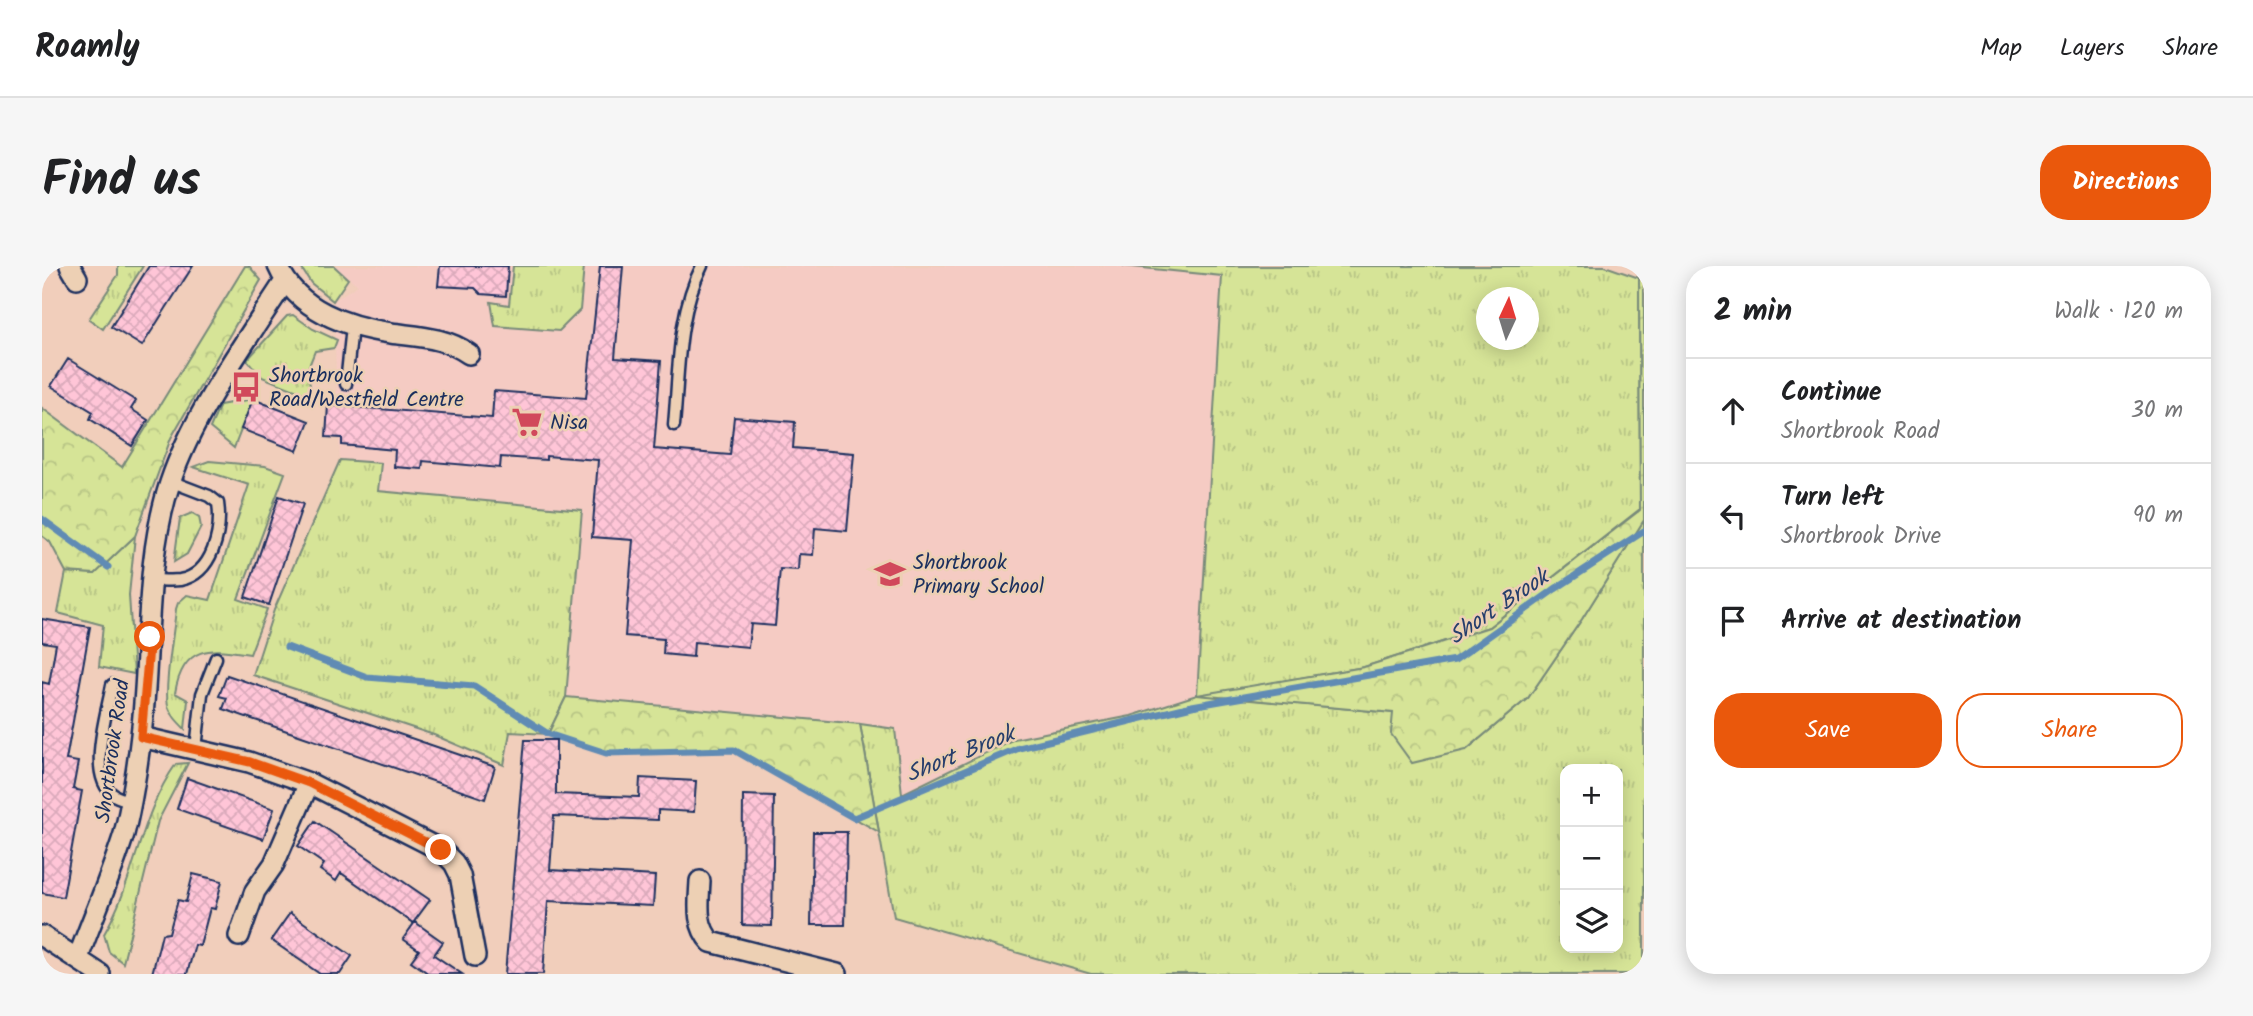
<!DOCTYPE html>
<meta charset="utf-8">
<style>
:root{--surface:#fff;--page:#f6f6f6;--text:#202124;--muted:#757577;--line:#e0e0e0;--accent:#ea580c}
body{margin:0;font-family:Kalam,sans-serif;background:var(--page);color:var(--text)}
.controls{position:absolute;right:21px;bottom:21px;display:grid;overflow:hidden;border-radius:14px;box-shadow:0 4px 18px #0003}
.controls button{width:63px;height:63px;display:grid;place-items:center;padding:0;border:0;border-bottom:2px solid var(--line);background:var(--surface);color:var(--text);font:35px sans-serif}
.compass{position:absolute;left:1434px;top:21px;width:63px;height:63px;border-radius:50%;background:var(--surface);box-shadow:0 4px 18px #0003;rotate:4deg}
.stop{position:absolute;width:21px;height:21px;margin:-16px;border:5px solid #ea580c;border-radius:50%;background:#fff}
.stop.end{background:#ea580c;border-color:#fff;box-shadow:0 2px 7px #0008}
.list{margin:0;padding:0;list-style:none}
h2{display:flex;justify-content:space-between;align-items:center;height:91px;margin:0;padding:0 28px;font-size:30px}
h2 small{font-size:23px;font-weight:400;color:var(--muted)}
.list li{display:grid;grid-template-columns:46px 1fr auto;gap:21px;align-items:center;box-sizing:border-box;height:105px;padding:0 28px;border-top:2px solid var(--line)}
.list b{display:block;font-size:26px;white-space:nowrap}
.list p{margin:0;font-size:23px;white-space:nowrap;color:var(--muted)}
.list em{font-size:23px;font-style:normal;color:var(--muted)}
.actions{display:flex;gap:14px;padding:21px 28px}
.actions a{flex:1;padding:16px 0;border:2px solid var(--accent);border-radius:28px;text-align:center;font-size:24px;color:var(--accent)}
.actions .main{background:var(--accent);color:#fff}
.icon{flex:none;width:38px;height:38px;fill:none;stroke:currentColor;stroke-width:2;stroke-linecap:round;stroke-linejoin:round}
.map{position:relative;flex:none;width:1602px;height:708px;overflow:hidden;border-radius:28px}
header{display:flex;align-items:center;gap:42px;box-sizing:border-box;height:98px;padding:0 35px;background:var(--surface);border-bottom:2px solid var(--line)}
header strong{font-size:33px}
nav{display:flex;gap:38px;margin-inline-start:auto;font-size:24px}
.intro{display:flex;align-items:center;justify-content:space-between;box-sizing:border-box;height:168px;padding:0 42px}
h1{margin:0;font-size:49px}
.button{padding:18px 32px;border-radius:28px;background:var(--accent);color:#fff;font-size:24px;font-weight:700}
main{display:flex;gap:42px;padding:0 42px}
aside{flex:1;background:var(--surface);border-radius:28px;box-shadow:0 4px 18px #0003}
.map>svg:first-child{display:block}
</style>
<header>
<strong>Roamly</strong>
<nav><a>Map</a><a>Layers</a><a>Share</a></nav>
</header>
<div class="intro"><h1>Find us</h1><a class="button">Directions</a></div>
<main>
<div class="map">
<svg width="1602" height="708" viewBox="0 0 1602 708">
<defs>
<pattern id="grass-tufts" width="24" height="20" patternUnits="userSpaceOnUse" patternTransform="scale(1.75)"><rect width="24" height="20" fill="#d6e497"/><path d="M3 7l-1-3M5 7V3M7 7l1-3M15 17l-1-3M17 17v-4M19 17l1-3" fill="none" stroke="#b7c485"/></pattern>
<pattern id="forest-crowns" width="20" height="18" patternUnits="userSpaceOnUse" patternTransform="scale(1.75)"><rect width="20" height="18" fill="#d6e497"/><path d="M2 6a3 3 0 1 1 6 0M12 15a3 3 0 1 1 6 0" fill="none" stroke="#b7c485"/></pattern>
<pattern id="building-cross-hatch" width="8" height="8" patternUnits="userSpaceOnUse" patternTransform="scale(1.75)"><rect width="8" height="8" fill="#ffc5d7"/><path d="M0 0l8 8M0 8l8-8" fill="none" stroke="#daaabb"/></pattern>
</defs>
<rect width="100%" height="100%" fill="#f1cebb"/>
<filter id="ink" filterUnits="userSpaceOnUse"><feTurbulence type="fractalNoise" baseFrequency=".0143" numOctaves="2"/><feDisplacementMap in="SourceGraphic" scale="14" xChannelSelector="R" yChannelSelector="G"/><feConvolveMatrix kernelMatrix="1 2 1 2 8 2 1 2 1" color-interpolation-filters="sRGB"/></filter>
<g filter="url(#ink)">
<path fill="#f5cbc3" d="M292,0H471L467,39L449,37L453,59L538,44L542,0H1081L1180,9L1155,429L1089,450L972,473L860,528L852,463L524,431L540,244L336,225L339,197L298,194L291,35L316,19Z"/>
<path fill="url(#grass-tufts)" stroke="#788a7a" stroke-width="2" fill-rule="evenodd" d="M76,0H101L61,63L47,53L76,9Z
M258,0H292L306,13L291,35L269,17Z
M471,0H542L538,44L517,65L453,60L449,36L467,39Z
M1081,0H1563L1597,12L1598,243L1447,361L1322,401L1159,429L1352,447L1424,484L1486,432L1540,353L1602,254V708H1049L852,651L818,458L853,463L860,528L972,473L1089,450L1155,429L1180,10ZM1444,32H1486V74H1444ZM1523,503H1576V682H1523Z
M251,49L271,63L295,74L292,82L273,85L267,100L268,130L220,111L205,94L245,50Z
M211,133L192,182L168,162L178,139Z
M298,194L339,197L336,225L540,244L524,431L506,468L468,466L462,499L392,469L211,409L232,344Z
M167,195L223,200L243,207L196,333L225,343L208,388C168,381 141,379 133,427L146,434L143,463C136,456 129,449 126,440C122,419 132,366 134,343L136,337L145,329L168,334L207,219L151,201Z
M150,247L157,251L159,261L145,288L132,296L138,252Z
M93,270L87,329L92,408L57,401L61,359L16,347L24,306L53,308Z
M146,497L116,555L81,697L67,686L62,668C94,614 97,550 134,498Z"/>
<path fill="url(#forest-crowns)" stroke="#788a7a" stroke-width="2" d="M203,0H207L219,14L129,172L93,270L53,308L24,306L8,276L0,270V142L80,201Z
M1597,12L1602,14V254L1540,353L1486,432L1424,484L1370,497L1349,468L1351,447L1155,429L1322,401L1447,361L1598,244Z
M524,431L818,458L837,566L692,484L564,487L506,468Z"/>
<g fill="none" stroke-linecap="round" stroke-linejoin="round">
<path stroke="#608bb4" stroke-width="7" d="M0,253L66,301
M245,381L325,411L432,420L506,468L564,487L692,484L812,552L977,482L1150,440L1413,394L1513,323L1602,265"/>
</g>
<path fill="url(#building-cross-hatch)" stroke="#1b2f5e" stroke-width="2" d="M107,0H151L100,80L69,61Z
M398,0H466L464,30L439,28L433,22L396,20Z
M558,0H581L573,92L619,95L612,183L688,189L692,151L753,156L751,182L812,187L805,265L773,262L771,289L757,288L756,304L738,303L733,360L709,358L706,381L652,376L651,391L621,388L622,373L583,370L591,274L550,271L556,194L504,190V194L459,191L458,202L381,195L380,203L352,201L353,184L300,179V172L284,171L286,139L450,152L452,125L544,132Z
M26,93L94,135L89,143L106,154L90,180L48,153L51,146L9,120Z
M211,133L267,155L255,185L199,163Z
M237,230L261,238L227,339L203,331Z
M0,353L48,361L24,494L36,496L31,523L40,525L21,631L0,627V416L7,418L14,378L0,376Z
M185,409L453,501L443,533L181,443L185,432L177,430Z
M483,474H514V528L597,531L598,512L654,515L652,546L616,544V554L512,550L508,604L613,610L611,640L506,635L501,708H463Z
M145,512L232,543L221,573L135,543Z
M701,529L732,530L730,660L700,659Z
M273,555L388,634L371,657L299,607L294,615L278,604L282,598L256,580Z
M771,566H805L803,659H769Z
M151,608L180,615L173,643L168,642L158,680L153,679L145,708H110L120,668L127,667L136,634L144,636Z
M248,647L310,690L298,708H278L229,674Z
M373,656L401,676L392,689L420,708H387L369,695L377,684L361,673Z"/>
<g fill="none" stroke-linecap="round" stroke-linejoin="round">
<g stroke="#1b2f5e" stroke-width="15">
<path id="lane" d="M304,118L310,60
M632,159C637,106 635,48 660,0
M110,314C118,314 129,315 138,314C171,308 180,265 176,237L167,230L128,215
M70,419C65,447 44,511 72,529C76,532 83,533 88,535
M154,483L160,428L174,392"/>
</g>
<g stroke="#1b2f5e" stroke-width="24">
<path id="street" d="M28,0L35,12
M236,0C255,44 305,61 349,67C377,71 403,71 427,88
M99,471L207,496L267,517L399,584L412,597L418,609L433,690
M658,615C657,637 653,659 669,676L795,708
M0,670L58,708
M197,670L213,625L232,598L267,517
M36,692C51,651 69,610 82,568C89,541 96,497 99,469C109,388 102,295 128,217C150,150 204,75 243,15"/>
</g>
<use href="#lane" stroke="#edd0b4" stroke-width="10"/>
<use href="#street" stroke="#edd0b4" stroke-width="19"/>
</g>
</g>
<g fill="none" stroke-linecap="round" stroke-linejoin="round" filter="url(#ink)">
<path stroke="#ea580c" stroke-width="9" d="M108,371L99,471L208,496L267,517L399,584"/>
</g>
<defs>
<g id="bus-bare" transform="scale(2.415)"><path d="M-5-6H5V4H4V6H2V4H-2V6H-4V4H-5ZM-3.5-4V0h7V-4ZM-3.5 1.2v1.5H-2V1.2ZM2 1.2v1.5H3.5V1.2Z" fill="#d1495b" stroke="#edd0b4" stroke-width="2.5" paint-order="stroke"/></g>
<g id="supermarket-bare" transform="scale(2.415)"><path d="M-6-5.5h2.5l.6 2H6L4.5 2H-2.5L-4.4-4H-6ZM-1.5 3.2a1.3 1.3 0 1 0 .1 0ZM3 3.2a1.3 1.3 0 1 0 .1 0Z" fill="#d1495b" stroke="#edd0b4" stroke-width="2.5" paint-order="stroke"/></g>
<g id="school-bare" transform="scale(2.415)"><path d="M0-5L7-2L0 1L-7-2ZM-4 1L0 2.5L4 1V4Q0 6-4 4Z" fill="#d1495b" stroke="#edd0b4" stroke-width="2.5" paint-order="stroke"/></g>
</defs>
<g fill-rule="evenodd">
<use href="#bus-bare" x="204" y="121"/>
<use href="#supermarket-bare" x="485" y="156"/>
<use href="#school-bare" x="848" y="308"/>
</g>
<g text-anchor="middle" stroke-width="5" stroke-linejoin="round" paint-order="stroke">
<g font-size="21" fill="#1b2f5e" stroke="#edd0b4" text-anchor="start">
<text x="227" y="116">Shortbrook<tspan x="227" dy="24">Road/Westfield Centre</tspan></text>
<text x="508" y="163">Nisa</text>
<text x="871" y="303">Shortbrook<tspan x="871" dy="24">Primary School</tspan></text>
</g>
<g font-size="21" fill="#1b2f5e" stroke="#edd0b4">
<text transform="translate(70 485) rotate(-82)" y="7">Shortbrook Road</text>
</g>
<g font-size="23" font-style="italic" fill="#263e6c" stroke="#edd0b4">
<text transform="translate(1456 340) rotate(-34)" y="8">Short Brook</text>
<text transform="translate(918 487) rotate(-22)" y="8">Short Brook</text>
</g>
</g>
</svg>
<div class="controls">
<button>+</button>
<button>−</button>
<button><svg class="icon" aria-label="layers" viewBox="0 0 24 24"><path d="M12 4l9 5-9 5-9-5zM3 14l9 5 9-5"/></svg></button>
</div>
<svg class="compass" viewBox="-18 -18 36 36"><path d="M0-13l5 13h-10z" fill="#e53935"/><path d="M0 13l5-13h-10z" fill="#757577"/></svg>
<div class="stop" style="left:108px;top:371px"></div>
<div class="stop end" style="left:399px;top:584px"></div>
</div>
<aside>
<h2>2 min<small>Walk · 120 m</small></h2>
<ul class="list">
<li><svg class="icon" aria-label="ahead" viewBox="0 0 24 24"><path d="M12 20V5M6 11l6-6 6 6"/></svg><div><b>Continue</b><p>Shortbrook Road</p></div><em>30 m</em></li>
<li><svg class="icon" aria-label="left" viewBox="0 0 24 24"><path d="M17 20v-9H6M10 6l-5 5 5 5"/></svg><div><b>Turn left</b><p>Shortbrook Drive</p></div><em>90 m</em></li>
<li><svg class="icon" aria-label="arrive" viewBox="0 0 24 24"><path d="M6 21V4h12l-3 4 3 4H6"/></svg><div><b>Arrive at destination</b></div></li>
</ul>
<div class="actions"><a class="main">Save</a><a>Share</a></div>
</aside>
</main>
